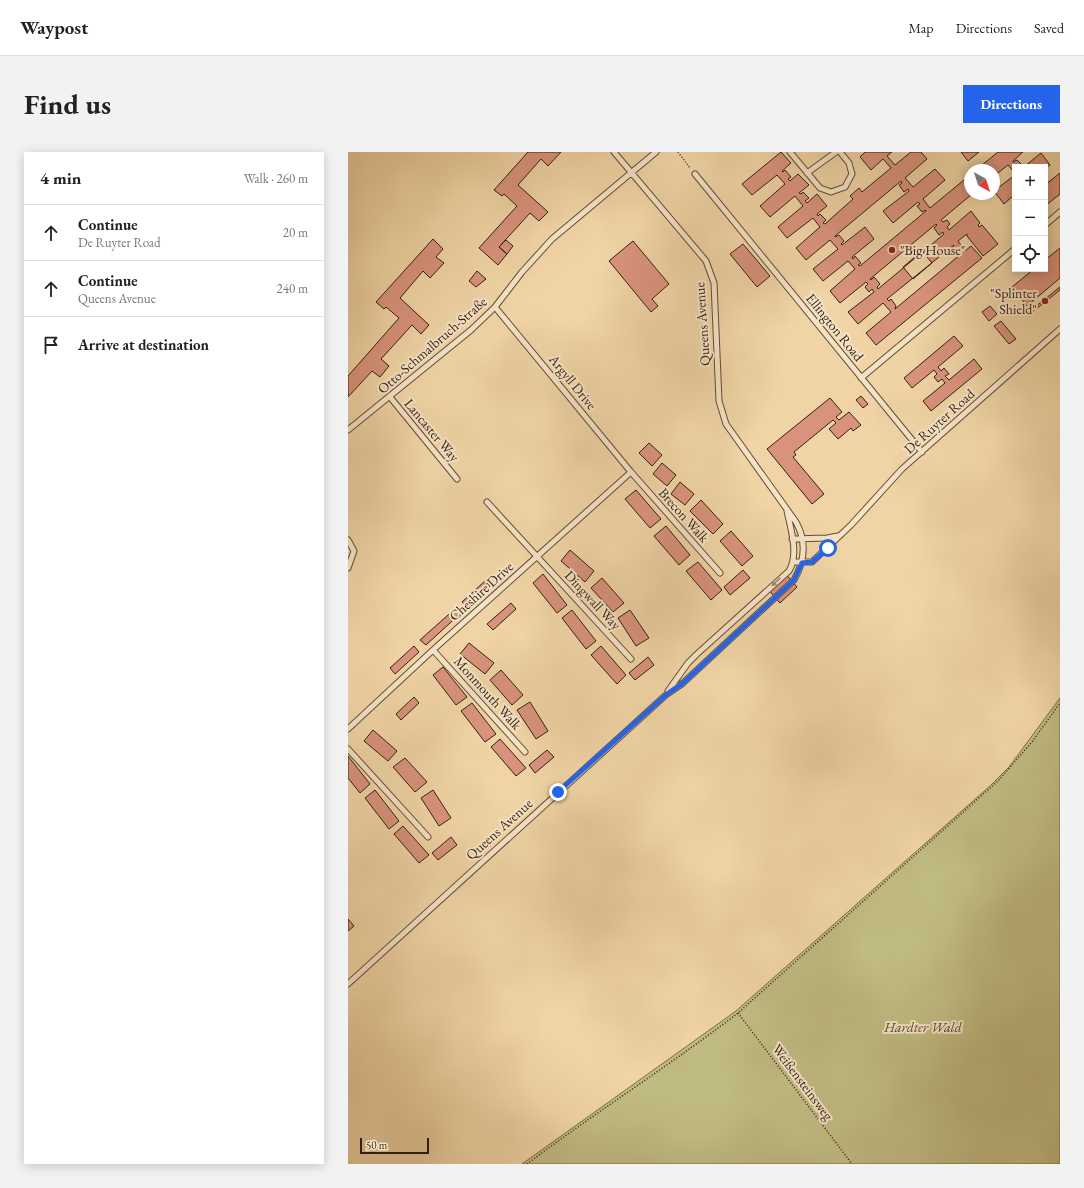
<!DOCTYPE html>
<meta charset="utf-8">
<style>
:root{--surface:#fff;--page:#f2f2f2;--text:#222;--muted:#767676;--line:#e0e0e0;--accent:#2563eb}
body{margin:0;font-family:"EB Garamond",serif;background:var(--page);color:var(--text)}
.controls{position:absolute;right:12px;top:12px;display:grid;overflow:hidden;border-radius:0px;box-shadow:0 2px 10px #0003}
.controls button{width:36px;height:36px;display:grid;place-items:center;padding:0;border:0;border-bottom:1px solid var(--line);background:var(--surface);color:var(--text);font:20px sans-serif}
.compass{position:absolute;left:616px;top:12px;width:36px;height:36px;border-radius:50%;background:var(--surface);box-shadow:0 2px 10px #0003;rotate:141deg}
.scale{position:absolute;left:12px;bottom:10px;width:69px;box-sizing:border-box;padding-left:4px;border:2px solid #331f14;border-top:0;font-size:11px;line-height:14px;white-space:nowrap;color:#331f14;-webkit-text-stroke:3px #f5e3c5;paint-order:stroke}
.stop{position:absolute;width:12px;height:12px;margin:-9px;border:3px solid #2563eb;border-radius:50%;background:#fff}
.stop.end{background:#2563eb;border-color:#fff;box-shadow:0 1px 4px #0008}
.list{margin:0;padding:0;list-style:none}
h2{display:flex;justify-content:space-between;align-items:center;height:52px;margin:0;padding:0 16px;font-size:17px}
h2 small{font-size:13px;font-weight:400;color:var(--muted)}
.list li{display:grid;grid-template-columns:26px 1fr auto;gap:12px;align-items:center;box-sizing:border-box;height:56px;padding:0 16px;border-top:1px solid var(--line)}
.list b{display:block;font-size:15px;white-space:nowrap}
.list p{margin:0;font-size:13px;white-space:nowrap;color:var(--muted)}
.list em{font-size:13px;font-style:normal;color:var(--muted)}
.icon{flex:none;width:22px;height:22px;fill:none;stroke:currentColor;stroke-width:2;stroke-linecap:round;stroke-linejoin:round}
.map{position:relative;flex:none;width:712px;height:1012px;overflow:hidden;border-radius:0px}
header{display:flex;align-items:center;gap:24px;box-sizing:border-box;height:56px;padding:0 20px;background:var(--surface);border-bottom:1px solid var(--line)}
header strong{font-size:19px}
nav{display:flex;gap:22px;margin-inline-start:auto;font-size:14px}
.intro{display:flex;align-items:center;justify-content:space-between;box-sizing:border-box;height:96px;padding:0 24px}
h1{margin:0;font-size:28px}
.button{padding:10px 18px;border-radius:0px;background:var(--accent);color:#fff;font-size:14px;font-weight:700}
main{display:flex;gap:24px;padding:0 24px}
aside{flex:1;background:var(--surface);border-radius:0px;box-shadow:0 2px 10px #0003}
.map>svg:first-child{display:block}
</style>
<header>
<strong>Waypost</strong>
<nav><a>Map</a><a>Directions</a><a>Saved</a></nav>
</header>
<div class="intro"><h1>Find us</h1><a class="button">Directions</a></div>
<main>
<aside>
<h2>4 min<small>Walk · 260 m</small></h2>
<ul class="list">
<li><svg class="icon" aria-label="ahead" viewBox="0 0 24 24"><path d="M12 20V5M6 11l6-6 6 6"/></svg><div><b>Continue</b><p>De Ruyter Road</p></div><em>20 m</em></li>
<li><svg class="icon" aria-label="ahead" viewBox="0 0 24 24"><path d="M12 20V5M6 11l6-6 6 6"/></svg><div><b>Continue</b><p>Queens Avenue</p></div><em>240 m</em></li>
<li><svg class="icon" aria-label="arrive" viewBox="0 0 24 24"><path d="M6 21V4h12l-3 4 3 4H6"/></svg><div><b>Arrive at destination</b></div></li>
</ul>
</aside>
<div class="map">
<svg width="712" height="1012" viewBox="0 0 712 1012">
<rect width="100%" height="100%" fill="#f0d4a6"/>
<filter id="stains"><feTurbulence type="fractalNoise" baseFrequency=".005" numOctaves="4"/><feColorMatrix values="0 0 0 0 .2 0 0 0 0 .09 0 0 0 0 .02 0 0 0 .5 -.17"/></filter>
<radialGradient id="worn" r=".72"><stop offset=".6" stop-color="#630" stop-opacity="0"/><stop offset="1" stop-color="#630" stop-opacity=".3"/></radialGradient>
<path fill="#c0bb82" stroke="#7a6d4b" d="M712,546V1012H174L388,859L642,634L661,615Z"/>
<path fill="#d9937c" stroke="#331f14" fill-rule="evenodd" d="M180,0H213L200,14L193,7L170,33L200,60L191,69L182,61L151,95L159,102L150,113L131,96L169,54L156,42L154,44L146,38Z
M433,0L443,11L434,19L435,20L437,18L443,25L440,27L442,29L450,22L461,33L451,41L453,42L455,40L461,46L457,49L459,51L469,42L479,54L469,62L470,64L472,62L478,68L475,71L477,72L505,47L502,44L511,36L514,40L543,16L535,7L523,18L512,5L517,0H544L539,4L547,13L563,0H573L579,7L557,26L565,35L587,17L597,28L575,47L582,56L622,23V42H624L593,68L595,70L599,68L602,72L599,75L601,78L623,59L632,71L630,73L631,75L634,73L650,92L635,104L619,84V82L610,89L617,99L623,94L634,106L528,193L518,181L543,160L535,151L510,172L500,160L526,140L524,137L521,140L517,135L520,132L518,130L492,151L482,139L507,117L500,109L475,129L465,117L490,97L482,88L458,108L448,96L472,75L465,66L439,86L430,75L455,54L447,44L422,65L412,54L437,32L429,23L404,43L394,32ZM553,29L554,31L551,33L556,40L560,37L561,39L535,59L545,71L570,50L572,52L569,54L574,60L577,58L578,59L512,114L510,113L513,111L507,104L505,107L504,105L526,87L517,75L494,93L493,92L496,89L491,83L487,85V84ZM588,72L589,73L586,76L591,83L595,80L596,82L530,137L529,135L532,132L526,125L523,128L522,127ZM606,93L604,96L610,103L612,101L613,102L547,157L548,154L543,147L541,149L539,147Z
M613,0H631L620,9Z
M650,0H675L665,9V10L669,8L675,14L667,15V21L660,13L646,24V18H628Z
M693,1L702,13L697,17V15H676Z
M712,21V42L697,54V33Z
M667,23V42L656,52L646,39Z
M85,87L95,97L88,105L96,111L82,126L75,119L52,146L81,173L73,182L64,173L33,207L41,214L32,225L24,219L0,245V224L51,166L38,155L36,157L28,150Z
M158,88L165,94L159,102L151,95Z
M285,89L321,132L304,147L310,154L303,160L261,109Z
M395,92L422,124L409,135L382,102Z
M712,96V126L679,154L664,135L686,117H697V108Z
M574,99L584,111L565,127L555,115Z
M129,119L138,127L128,135L121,129Z
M712,135V138L683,161L682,159Z
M642,154L649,162L641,169L634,160Z
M653,169L668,187L661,192L646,174Z
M606,184L615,194L590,215L593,219L596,216L601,222L597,224L601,228L626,207L634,217L583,259L575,249L597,231L594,227L590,230L586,225L589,222L586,218L564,236L556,226Z
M513,244L520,252L515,256L508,248Z
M482,246L494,260L488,265L491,268L501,260L513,273L505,279L503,276L490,287L481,277L488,271L485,268L446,300L448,303L445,305L476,342L464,352L419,297Z
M301,291L314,303L304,314L291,301Z
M314,311L328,323L319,334L305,322Z
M332,330L346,342L337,353L323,342Z
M288,338L313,367L302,376L277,347Z
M353,348L375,372L365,382L342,359Z
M318,374L342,403L331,413L306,384Z
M383,379L405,404L394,414L372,389Z
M222,398L246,419L237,430L213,409Z
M350,410L374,438L363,448L338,419Z
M395,418L402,426L382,443L376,435Z
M437,421L449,435L432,451L420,437Z
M195,422L219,453L209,461L185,431Z
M254,426L276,451L265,460L243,436Z
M137,429L142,434L119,455L114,450Z
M163,451L168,457L145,478L139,472Z
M109,455L114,460L78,493L72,488Z
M224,458L248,489L238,497L214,466Z
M282,458L301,486L288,494L270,466Z
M121,491L146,511L137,522L112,502Z
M66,494L71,500L47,522L42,516Z
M253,494L278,523L269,532L243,503Z
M300,505L306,513L287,528L281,521Z
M95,515L119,545L108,553L85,523Z
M153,518L175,543L164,553L142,528Z
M66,545L71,551L53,568L48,562Z
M182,550L200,579L188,587L169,558Z
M124,551L148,582L137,590L113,559Z
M25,578L49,599L40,609L16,589Z
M152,587L178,616L168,624L143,595Z
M199,598L206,605L187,621L181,613Z
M0,604L22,632L12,641L0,626Z
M57,606L79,630L67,640L45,615Z
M27,638L51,669L41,677L17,646Z
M85,638L103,666L91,674L73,646Z
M55,674L81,703L71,711L46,682Z
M103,685L109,693L90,708L84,701Z
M0,767L6,774L0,779Z"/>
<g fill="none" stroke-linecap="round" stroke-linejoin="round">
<g stroke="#624c38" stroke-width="7">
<path id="service" d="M442,0L472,36L483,40L497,35L504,22L501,11L492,0
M459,21L488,0
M347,22L574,300
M697,73L712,60
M147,155L283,320L372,421
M513,226L667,97
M42,245L109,327
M0,278L123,178L147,155L174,120L204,87L308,0
M139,350L283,507
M444,387L479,386L490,384
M0,388L6,399L0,416
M445,410H464L503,373L554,317L712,177
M85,498L177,600
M320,539L340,511L349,502L441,419C451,402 443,378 439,359
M0,577L85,498L283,320
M0,597L80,685
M0,832L319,542L335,531L446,428C457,409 459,390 448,370L378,272L371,249L366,131L358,109L266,0"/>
</g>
<path stroke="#331f14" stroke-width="1.5" stroke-dasharray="1 2" stroke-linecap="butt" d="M330,0L342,16
M390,861L504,1012
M179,1012C248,960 321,914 390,861L650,629L684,590L712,551"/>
<use href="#service" stroke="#f5e3c5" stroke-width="5"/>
</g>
<defs><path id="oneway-solid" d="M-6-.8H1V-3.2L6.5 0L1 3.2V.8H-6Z"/></defs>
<use fill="#9e8b75" href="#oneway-solid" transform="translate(428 430) rotate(137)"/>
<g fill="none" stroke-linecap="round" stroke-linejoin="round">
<path stroke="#2563eb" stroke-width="5" d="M210,640L319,542L335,531L446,428L454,411L464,410L480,396"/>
</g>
<g fill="#8f2418" stroke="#f5e3c5" stroke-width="1.5">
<circle cx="544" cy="98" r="4"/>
<circle cx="697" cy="149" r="4"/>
</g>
<g text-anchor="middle" stroke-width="4" stroke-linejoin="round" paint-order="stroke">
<g font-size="14" fill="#331f14" stroke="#f5e3c5" text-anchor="start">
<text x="552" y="103">"Big House"</text>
<text x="689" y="146" text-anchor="end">"Splinter<tspan x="689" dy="16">Shield"</tspan></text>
</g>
<g font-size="14" fill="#331f14" stroke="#f5e3c5">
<text transform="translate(354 172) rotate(-94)" y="5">Queens Avenue</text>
<text transform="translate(487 175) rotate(51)" y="5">Ellington Road</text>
<text transform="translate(84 193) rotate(-41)" y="5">Otto-Schmalbruch-Straße</text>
<text transform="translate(225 230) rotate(51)" y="5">Argyll Drive</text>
<text transform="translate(591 269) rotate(-42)" y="5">De Ruyter Road</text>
<text transform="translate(84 278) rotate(50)" y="5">Lancaster Way</text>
<text transform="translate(336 363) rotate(48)" y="5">Brecon Walk</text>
<text transform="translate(133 439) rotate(-42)" y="5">Cheshire Drive</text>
<text transform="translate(245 448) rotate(47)" y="5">Dingwall Way</text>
<text transform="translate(140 541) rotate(48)" y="5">Monmouth Walk</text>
<text transform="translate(151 677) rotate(-42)" y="5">Queens Avenue</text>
<text transform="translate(455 930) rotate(53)" y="5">Weißensteinsweg</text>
</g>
<g font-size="14" font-style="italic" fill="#564630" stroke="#f5e3c5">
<text x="575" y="880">Hardter Wald</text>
</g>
</g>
<rect width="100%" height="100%" filter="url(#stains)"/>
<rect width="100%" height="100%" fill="url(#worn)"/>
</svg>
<div class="controls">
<button>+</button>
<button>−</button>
<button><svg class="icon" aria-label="locate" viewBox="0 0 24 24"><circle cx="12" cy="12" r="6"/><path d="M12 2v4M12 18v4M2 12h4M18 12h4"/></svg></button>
</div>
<svg class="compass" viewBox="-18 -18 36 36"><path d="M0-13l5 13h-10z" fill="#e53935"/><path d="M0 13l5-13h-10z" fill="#767676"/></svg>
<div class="scale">50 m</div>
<div class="stop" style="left:480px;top:396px"></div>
<div class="stop end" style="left:210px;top:640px"></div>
</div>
</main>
